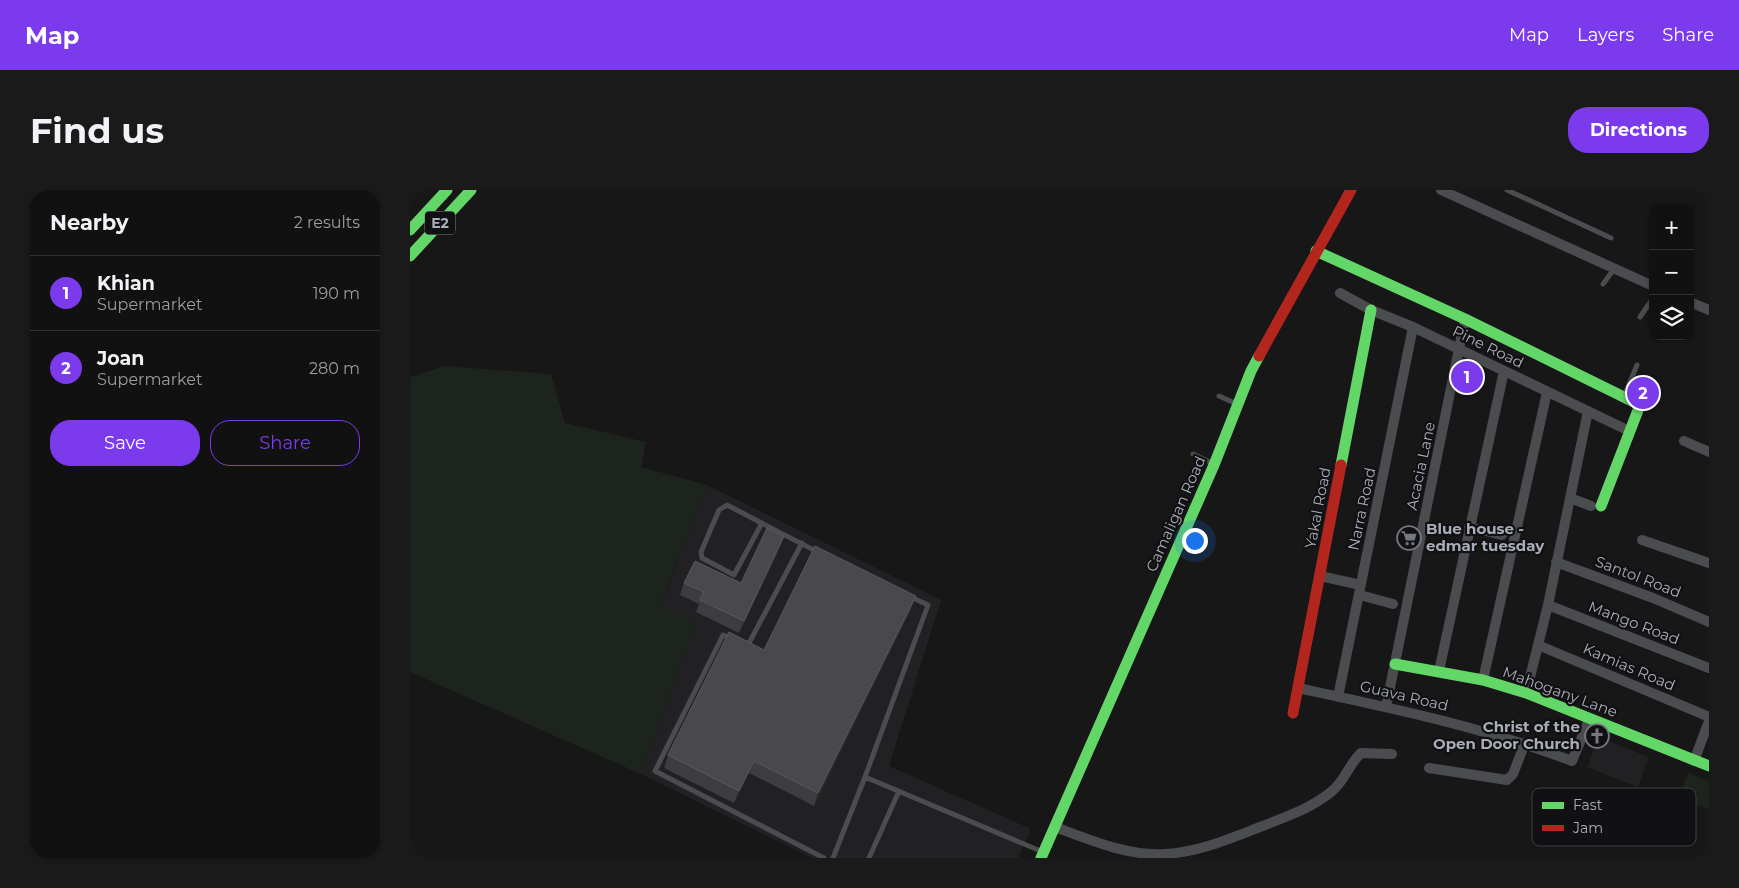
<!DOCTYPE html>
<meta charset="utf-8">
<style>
:root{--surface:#111;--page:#1a1a1a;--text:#f1f3f6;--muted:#9c9d9f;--line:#303131;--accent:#7c3aed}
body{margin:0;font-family:Montserrat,sans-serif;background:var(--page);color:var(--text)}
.controls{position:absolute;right:15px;top:15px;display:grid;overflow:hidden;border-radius:10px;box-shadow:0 1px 4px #0004}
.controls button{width:45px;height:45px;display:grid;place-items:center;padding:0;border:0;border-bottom:1px solid var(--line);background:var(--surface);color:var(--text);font:25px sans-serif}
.you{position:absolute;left:784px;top:350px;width:18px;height:18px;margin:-12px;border:4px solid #fff;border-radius:50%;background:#1a73e8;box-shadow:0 0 0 8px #1a73e833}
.badge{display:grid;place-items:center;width:32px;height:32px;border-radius:50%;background:var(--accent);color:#fff;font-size:16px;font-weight:700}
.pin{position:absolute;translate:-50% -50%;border:2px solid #fff;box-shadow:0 1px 5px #0006}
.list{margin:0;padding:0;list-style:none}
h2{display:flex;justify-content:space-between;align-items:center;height:65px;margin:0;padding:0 20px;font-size:21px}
h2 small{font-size:16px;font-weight:400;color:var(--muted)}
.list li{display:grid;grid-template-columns:32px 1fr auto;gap:15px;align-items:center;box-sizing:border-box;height:75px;padding:0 20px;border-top:1px solid var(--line)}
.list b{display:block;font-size:19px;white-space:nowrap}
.list p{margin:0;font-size:16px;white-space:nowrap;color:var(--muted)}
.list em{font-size:16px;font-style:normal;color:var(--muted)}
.actions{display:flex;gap:10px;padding:15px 20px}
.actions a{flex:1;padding:11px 0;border:1px solid var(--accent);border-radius:20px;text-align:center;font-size:18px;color:var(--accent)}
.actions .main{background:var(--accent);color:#fff}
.icon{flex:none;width:28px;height:28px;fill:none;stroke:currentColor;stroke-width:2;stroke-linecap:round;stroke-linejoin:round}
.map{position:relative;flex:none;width:1299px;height:668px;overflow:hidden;border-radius:20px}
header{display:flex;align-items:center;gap:30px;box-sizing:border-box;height:70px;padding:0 25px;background:var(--accent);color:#fff}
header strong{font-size:24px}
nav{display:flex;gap:28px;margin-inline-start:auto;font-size:18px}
.intro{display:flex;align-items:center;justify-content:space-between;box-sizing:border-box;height:120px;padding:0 30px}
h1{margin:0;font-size:35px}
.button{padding:12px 22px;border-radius:20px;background:var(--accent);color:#fff;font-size:18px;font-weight:700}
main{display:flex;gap:30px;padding:0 30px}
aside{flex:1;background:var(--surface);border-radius:20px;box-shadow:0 1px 4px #0004}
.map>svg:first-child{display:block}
</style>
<header>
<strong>Map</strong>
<nav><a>Map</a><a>Layers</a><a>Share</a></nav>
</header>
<div class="intro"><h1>Find us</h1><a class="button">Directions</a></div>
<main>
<aside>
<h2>Nearby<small>2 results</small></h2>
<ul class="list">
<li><span class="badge">1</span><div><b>Khian</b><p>Supermarket</p></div><em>190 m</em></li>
<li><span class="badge">2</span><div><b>Joan</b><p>Supermarket</p></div><em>280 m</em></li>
</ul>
<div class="actions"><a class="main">Save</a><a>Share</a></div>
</aside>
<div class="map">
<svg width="1299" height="668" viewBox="0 0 1299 668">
<rect width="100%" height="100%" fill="#171717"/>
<path fill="#212123" d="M297,295L531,410L479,576L621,639L608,668H402L231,584L286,432L250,417Z
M1188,547L1239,567L1228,597L1177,577Z"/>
<path fill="#1d241e" d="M35,176L141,184L155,233L236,252L231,277L297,295L250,416L286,432L231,584L0,482V187Z
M1278,583L1299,591V619L1269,608Z"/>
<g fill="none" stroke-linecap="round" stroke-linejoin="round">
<path stroke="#4b4c50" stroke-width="5" d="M1097,0L1201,48
M1193,94L1204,79
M1230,127L1243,108
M809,206L827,214
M1214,206L1227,175
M783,264L804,274
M352,333L324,385L292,368L291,362L309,320L317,315C348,331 378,347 408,362
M321,448L313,445L245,581L414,668
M336,454L338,455L392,353
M455,587L633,662
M423,668L455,587L518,415L499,406
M459,668L489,601"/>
<path stroke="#4b4c50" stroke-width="10" d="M1031,0L1243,96
M930,103L961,120L1003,137L1213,238
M1280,112L1299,120
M1274,251L1299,262
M1160,308L1181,316
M1059,337L1092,345
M1232,350L1299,373
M1146,372L1243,408L1299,432
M910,386L951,395
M950,405L983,414
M1138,415L1299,478
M1128,455L1299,527
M1029,481L1094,181
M1073,490L1137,202
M888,498C981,518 1073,537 1162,571L1180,528
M1116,503L1138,415L1178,221
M928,507L1003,137
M976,517L1055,129
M1284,571L1299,531
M1019,578L1097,590L1103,584L1115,553
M645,637C677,649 720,667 755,664C789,662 819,649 850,637C875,627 900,619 921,602C935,591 939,574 951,563L982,564"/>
<path stroke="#63d668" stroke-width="11" d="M0,40L37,0
M906,61L1055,129L1230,215L1191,316
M0,66L61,0
M931,275L961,120
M985,474L1073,490L1116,503L1299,576
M631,668L804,275L841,181L849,166"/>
<path stroke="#b3261e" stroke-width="11" d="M849,166L941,0
M883,523L931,275"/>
</g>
<path fill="#3d3d3f" d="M370,358L329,443L286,422L289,414L270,405L274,393H331Z
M501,419L404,616L339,583L324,613L254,578L258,565L354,460Z"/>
<path fill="#29292a" d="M374,346L370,358L329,443L334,431Z
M506,406L501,419L404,616L408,603Z
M344,571L339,583L324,613L329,601Z"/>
<path fill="#49494c" stroke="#58595d" d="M357,338L374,346L334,431L290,410L294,402L274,393L285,371L331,393Z
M405,356L506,406L408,603L344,571L329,601L258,565L319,442L354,460Z"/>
<defs>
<g id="supermarket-ring" transform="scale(1.25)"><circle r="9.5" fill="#111113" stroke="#757880" stroke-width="1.5"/><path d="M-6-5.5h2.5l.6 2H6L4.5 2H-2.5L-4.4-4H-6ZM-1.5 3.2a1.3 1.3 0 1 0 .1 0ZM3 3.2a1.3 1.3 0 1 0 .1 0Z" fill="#757880"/></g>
<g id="church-ring" transform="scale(1.25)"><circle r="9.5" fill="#111113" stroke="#757880" stroke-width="1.5"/><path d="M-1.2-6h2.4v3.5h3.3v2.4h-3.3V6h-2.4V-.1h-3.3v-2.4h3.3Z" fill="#757880"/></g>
</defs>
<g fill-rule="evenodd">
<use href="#supermarket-ring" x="999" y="348"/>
<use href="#church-ring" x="1187" y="546"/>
</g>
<g text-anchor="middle" stroke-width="4.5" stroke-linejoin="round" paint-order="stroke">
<rect fill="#111113" stroke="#7b7e86" stroke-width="1" x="15" y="21.5" width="30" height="23" rx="4"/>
<g font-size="14" font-weight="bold" fill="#a8adb8">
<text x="30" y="38">E2</text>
</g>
<g font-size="15" fill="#a8adb8" stroke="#111113">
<text transform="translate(1078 157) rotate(26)" y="5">Pine Road</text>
<text transform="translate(1011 276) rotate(-78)" y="5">Acacia Lane</text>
<text transform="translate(908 318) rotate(-79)" y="5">Yakal Road</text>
<text transform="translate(952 319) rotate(-78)" y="5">Narra Road</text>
<text transform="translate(766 324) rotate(-66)" y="5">Camaligan Road</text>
<text transform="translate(1228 387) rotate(21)" y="5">Santol Road</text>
<text transform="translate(1224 433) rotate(21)" y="5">Mango Road</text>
<text transform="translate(1219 477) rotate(23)" y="5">Kamias Road</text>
<text transform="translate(1150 502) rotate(20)" y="5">Mahogany Lane</text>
<text transform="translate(994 506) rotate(13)" y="5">Guava Road</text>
</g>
<g font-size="15" font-weight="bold" fill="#a8adb8" stroke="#111113" text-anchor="start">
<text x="1016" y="344">Blue house -<tspan x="1016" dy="17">edmar tuesday</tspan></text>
<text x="1170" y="542" text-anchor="end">Christ of the<tspan x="1170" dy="17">Open Door Church</tspan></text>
</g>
</g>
<rect x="1122" y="598" width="164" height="58" rx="8" fill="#111113" stroke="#3e4045" stroke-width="1"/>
<rect x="1132" y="612" width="22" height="7" fill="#63d668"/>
<rect x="1132" y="635" width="22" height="6" fill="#b3261e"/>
<g font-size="14" fill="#a8adb8">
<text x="1163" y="620">Fast</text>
<text x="1163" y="643">Jam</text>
</g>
</svg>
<div class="controls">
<button>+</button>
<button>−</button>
<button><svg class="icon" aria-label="layers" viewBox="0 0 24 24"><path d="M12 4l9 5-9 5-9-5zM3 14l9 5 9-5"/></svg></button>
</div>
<div class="you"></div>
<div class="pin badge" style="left:1057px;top:187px">1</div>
<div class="pin badge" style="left:1233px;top:203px">2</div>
</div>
</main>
